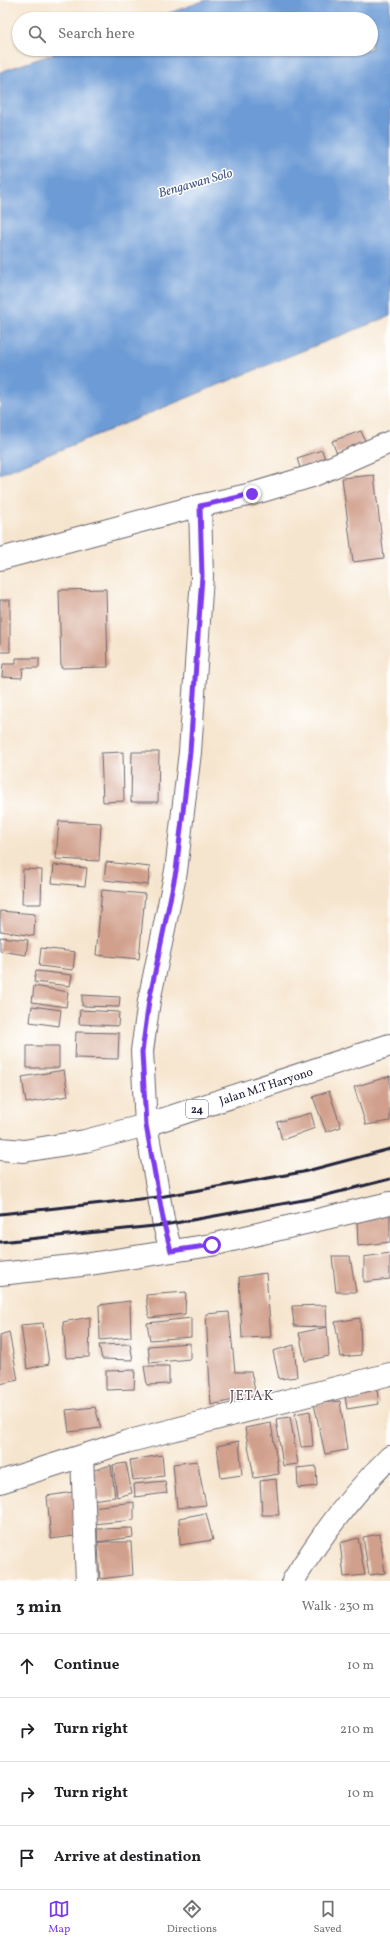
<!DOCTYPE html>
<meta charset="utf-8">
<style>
:root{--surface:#fff;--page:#f2f2f2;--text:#202124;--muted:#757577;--line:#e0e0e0;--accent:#7c3aed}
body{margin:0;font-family:Vollkorn,serif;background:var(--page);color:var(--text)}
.stop{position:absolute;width:12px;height:12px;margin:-9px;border:3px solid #7c3aed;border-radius:50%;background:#fff}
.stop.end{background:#7c3aed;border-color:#fff;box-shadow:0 1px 4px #0008}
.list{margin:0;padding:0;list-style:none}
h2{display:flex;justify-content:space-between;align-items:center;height:52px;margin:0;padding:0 16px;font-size:17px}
h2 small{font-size:13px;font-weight:400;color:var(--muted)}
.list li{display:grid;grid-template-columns:26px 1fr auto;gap:12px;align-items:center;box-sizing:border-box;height:64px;padding:0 16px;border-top:1px solid var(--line)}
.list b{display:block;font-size:15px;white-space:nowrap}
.list em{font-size:13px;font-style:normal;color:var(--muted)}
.icon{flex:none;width:22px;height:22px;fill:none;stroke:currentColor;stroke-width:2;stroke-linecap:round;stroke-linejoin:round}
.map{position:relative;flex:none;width:390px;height:1581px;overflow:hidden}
.search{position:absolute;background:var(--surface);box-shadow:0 1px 3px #0004;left:12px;right:12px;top:12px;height:44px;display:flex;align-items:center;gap:10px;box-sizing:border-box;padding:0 14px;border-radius:22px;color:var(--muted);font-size:15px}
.sheet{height:308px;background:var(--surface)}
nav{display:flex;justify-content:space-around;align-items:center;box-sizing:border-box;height:56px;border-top:1px solid var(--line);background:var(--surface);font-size:11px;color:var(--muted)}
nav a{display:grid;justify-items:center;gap:2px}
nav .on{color:var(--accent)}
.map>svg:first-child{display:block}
</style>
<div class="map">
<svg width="390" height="1581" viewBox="0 0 390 1581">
<rect width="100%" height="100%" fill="#fff"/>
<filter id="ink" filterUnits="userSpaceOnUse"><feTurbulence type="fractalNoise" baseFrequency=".025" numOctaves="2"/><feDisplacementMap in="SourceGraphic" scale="8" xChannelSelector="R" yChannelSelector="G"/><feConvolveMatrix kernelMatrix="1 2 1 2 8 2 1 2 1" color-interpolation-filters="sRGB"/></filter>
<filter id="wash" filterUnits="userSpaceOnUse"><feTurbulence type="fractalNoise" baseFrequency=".012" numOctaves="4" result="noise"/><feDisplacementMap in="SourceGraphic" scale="16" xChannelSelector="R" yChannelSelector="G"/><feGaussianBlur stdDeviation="0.9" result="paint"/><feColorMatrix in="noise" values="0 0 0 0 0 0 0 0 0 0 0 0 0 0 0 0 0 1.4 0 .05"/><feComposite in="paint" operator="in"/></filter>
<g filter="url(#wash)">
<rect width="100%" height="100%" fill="#f6e5ce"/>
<path fill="#6d9bd5" stroke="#485e88" d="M206,0H390V316C259,367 131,422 0,474V72L67,49H371V19H152Z"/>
<g id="blocks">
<path fill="#d1a08c" d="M361,431L366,443L337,454L332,441Z
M322,450L326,463L301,471L297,458Z
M374,475L384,558L353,562L342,478Z
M106,589L108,667L61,668L59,590Z
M0,600H10V652H0Z
M16,658H39V668H23L22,678L2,677L3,664H16Z
M123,752L124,801L103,802L101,753Z
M132,752H159L158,802H131Z
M59,821L101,823L99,861L56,859Z
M106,862L150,867L148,885L104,880Z
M54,865L87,868L85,886L52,883Z
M23,869L42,870L41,904H22Z
M102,890L145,894L139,959L96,955Z
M0,911L35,914L34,936L0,931Z
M0,937L28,940L26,955L0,951Z
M41,948L75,952L73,970L39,966Z
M36,971L72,975L70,986L34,982Z
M34,986L68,992L66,1007L32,1002Z
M82,995L120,997L119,1007L82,1006Z
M32,1006L61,1010L59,1026L30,1022Z
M80,1010L119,1012L118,1026L79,1024Z
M76,1032L119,1033L118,1059L75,1058Z
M27,1046H59V1068H27Z
M64,1070L68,1096L26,1103L22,1077Z
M390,1076V1121L366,1125L354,1087Z
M329,1091L341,1127L326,1132L313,1097Z
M311,1113L315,1128L282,1140L277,1122Z
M390,1215V1242L358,1246L357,1219Z
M390,1253V1279L364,1282V1257Z
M332,1256H350L356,1292H336Z
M266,1273L271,1337L242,1338L239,1277Z
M186,1292L185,1314L149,1318L146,1295Z
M130,1301L131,1337L100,1340L99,1305Z
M326,1305L327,1327L294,1326L292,1306Z
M229,1312L235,1372H251L256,1395L211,1405L206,1314Z
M90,1317L89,1357L66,1358L63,1322Z
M191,1318V1337L150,1340L147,1323Z
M360,1318L361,1355L341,1357L335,1322Z
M43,1323L49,1364L27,1369L21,1325Z
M327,1327L329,1356L305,1361L299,1333Z
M9,1332L18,1380L0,1384V1335Z
M190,1343V1359L150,1363L148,1346Z
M130,1344L133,1360L102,1359L99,1345Z
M294,1345L297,1377L279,1379L273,1351Z
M144,1366H169V1384L147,1385Z
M135,1370L134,1389L106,1390V1371Z
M377,1390L379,1404L347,1409L345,1396Z
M340,1401L347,1450L325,1454L314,1404Z
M95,1407L101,1428L69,1432L66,1410Z
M310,1411L313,1446L301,1447L295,1414Z
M290,1417L298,1464L283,1466L276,1419Z
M271,1423L279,1474L254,1478L245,1428Z
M239,1441L242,1475L221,1478L217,1446Z
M162,1455L164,1476L133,1480L130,1460Z
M197,1461L206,1505L177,1508L173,1464Z
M126,1463L132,1493L117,1497L113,1465Z
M111,1465L115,1497L91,1500L88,1472Z
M316,1466L317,1486L298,1488L297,1468Z
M276,1479L279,1515H262L260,1481Z
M165,1481L167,1493L135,1497L134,1484Z
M73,1492L74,1536L51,1539L47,1496Z
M134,1502V1520L93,1524L92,1507Z
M206,1513L213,1540L180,1545L179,1518Z
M132,1528L133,1537L98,1542H131L133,1575L100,1579L97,1529Z
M380,1534L385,1573L369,1575L363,1537Z
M358,1538L365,1575L344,1577L340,1543Z"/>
</g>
</g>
<g filter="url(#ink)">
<use href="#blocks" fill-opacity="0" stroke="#6c666e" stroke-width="1"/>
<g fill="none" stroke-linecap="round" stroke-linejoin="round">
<g stroke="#6c666e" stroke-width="24">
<path id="minor" d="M0,559L186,509L252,494L312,476L390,442
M171,1251L164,1225L146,1125L142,1051L149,1001L176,871L190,752L202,577L200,506
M0,1274L90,1264L211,1245L390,1203
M82,1456L87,1581
M0,1482L126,1442L390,1374
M293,1581C320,1537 353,1493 390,1457"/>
</g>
<g stroke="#6c666e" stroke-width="24">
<path id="highway" d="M0,1149L24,1151L85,1141L146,1125L390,1045"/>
</g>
<use href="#minor" stroke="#fff" stroke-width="22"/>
<use href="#highway" stroke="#fff" stroke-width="22"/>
<path stroke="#22223b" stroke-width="3" d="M0,1214L159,1197L303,1172L390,1149
M0,1242L164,1225L315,1198L390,1179"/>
</g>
</g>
<g fill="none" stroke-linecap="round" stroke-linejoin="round" filter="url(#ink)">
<path stroke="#7c3aed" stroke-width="5" d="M212,1245L171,1251L164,1224L146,1125L142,1052L149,1001L176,871L190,752L202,576L200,506L252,494"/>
</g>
<g text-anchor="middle" stroke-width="3" stroke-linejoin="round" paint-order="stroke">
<rect fill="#fff" stroke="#646476" stroke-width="1" x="186" y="1100" width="22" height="18" rx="3"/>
<g font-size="11" font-weight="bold" fill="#22223b">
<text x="197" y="1113">24</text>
</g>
<g font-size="12" fill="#22223b" stroke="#fff">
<text transform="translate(266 1086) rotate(-18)" y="4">Jalan M.T Haryono</text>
</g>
<g font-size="13" font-style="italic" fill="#445880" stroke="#fff">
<text transform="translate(195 182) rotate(-16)" y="5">Bengawan Solo</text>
</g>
<g font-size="14" letter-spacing="1" fill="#5f4e57" stroke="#fff">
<text x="252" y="1400">JETAK</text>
</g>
</g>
</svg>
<div class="stop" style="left:212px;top:1245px"></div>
<div class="stop end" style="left:252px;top:494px"></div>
<div class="search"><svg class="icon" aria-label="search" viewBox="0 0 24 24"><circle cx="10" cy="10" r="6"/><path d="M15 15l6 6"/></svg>Search here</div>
</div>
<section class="sheet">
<h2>3 min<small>Walk · 230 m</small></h2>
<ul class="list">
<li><svg class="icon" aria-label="ahead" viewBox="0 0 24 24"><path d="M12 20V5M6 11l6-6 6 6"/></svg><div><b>Continue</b></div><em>10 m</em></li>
<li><svg class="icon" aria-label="right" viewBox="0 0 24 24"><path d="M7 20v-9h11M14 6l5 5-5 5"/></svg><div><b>Turn right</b></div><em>210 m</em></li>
<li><svg class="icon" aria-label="right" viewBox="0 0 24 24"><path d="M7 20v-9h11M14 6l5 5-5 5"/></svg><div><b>Turn right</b></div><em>10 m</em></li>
<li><svg class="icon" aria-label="arrive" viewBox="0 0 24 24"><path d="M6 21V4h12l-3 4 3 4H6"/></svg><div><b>Arrive at destination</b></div></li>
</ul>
</section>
<nav>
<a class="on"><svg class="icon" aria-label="map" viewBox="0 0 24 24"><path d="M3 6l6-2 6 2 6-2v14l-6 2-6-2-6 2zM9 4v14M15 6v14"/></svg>Map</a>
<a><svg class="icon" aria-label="directions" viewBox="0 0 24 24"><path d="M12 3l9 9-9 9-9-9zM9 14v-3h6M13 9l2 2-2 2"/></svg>Directions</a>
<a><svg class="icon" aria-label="saved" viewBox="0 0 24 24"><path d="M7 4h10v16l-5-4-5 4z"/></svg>Saved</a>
</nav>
